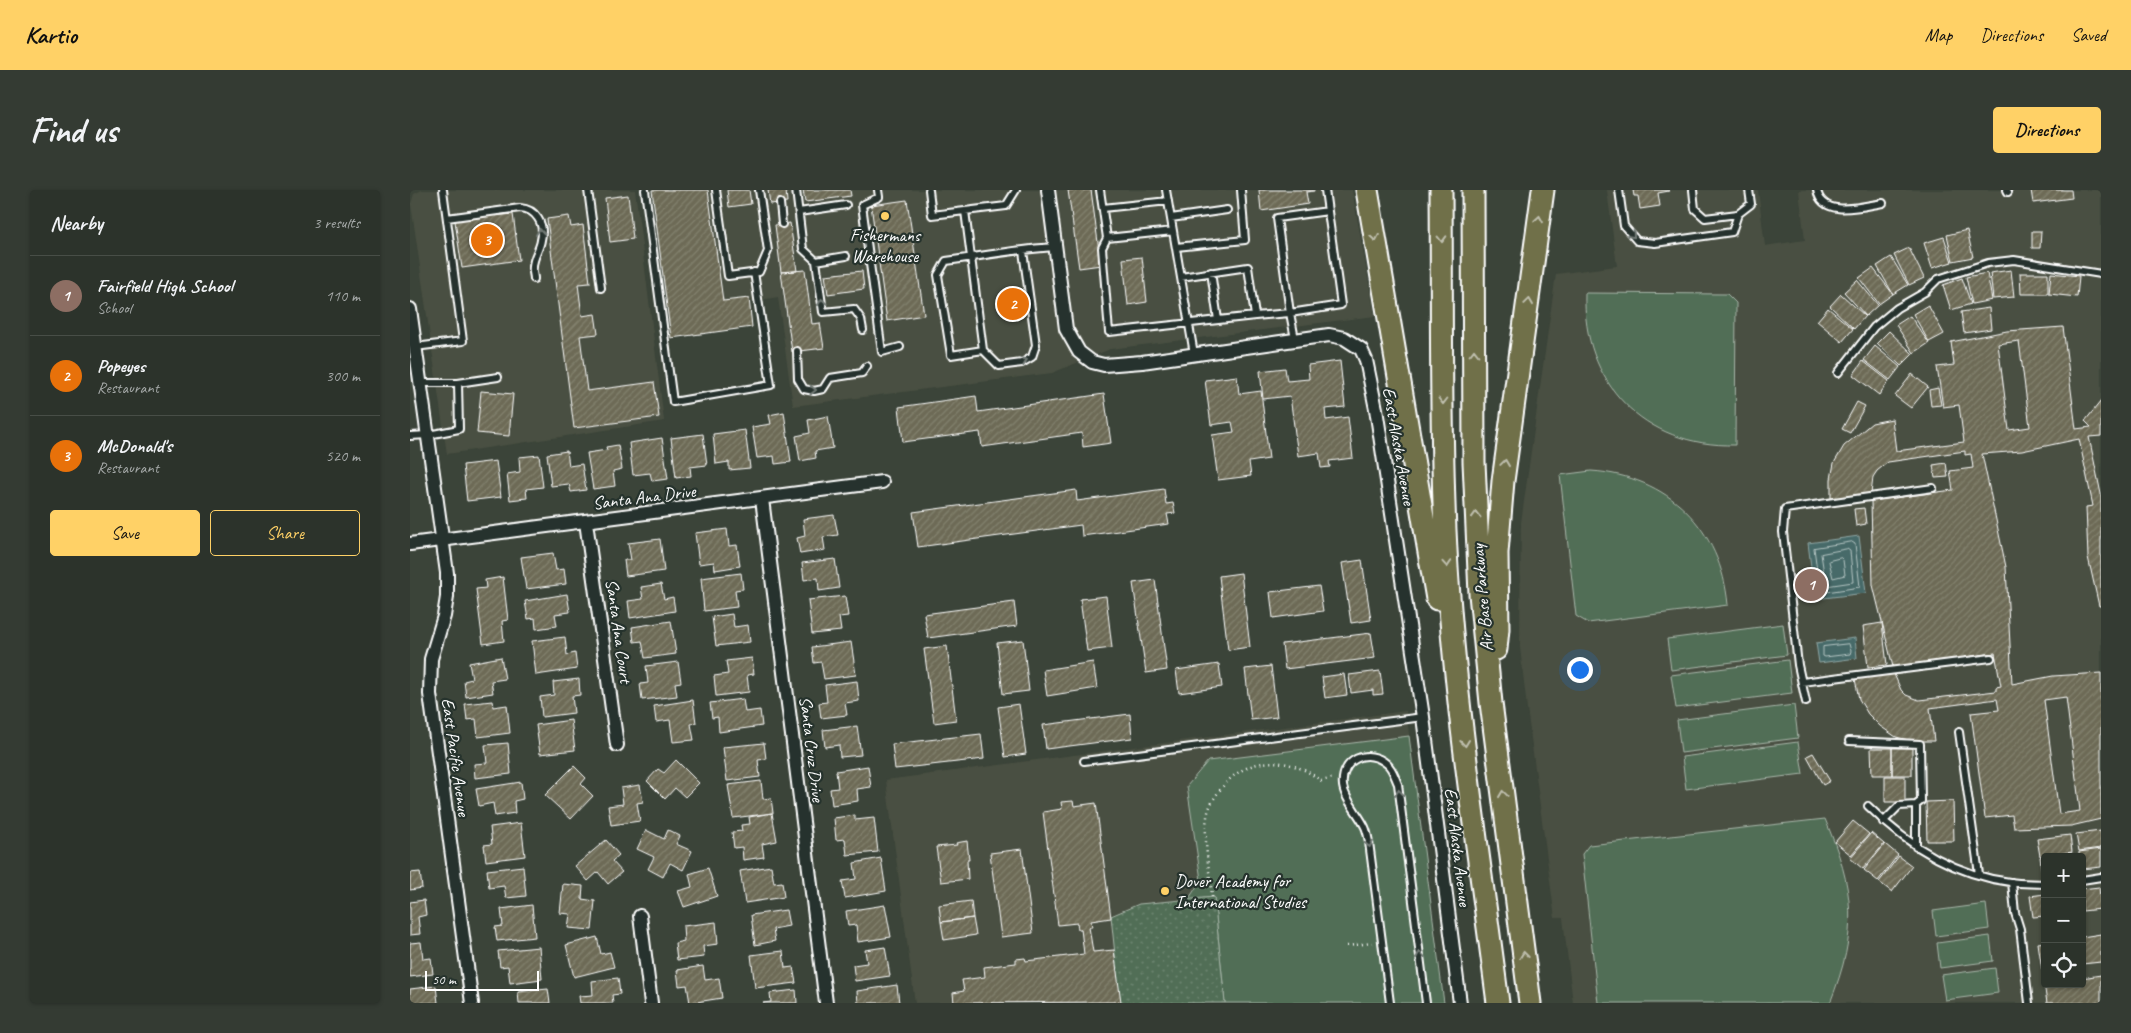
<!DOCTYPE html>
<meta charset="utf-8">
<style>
:root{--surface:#2c332b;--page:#343b33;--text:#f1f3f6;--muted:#a6aaa9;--line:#484e47;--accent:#ffd166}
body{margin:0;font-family:Caveat,sans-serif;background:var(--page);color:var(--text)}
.controls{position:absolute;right:15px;bottom:15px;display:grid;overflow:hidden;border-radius:5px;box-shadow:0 1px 4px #0004}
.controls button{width:45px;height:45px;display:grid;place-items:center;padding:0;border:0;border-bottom:1px solid var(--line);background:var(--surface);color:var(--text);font:25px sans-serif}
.scale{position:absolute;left:15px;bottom:12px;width:114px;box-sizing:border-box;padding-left:5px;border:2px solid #fff;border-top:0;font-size:14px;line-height:18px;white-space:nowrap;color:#fff;-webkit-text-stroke:4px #26332d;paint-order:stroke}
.you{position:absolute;left:1169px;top:479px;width:18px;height:18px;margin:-12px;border:4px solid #fff;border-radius:50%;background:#1a73e8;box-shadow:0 0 0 8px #1a73e833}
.badge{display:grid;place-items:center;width:32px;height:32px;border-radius:50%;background:var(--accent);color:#fff;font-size:16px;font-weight:700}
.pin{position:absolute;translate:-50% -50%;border:2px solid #fff;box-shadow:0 1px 5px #0006}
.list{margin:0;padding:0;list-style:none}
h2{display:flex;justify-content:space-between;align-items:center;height:65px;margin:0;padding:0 20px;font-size:21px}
h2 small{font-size:16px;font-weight:400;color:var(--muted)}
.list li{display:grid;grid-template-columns:32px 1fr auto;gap:15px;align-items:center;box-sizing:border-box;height:80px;padding:0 20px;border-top:1px solid var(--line)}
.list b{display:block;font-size:19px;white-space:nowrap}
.list p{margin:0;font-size:16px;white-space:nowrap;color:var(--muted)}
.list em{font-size:16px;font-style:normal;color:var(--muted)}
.actions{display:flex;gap:10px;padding:15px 20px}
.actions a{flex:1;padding:11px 0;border:1px solid var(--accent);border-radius:5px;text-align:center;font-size:18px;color:var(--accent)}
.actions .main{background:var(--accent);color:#111}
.icon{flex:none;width:28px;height:28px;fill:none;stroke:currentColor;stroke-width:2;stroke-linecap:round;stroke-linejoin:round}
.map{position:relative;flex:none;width:1691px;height:813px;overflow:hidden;border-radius:5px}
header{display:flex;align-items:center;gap:30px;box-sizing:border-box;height:70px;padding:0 25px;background:var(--accent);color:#111}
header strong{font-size:24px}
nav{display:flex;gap:28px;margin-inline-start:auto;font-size:18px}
.intro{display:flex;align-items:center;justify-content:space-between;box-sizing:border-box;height:120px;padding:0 30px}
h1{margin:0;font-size:35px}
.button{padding:12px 22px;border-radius:5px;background:var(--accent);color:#111;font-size:18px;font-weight:700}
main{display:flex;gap:30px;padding:0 30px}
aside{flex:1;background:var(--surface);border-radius:5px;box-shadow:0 1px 4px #0004}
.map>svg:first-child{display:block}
</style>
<header>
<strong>Kartio</strong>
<nav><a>Map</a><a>Directions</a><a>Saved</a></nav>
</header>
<div class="intro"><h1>Find us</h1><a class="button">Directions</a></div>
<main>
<aside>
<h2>Nearby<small>3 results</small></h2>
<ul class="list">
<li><span class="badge" style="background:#8d6e63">1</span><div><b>Fairfield High School</b><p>School</p></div><em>110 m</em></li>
<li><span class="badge" style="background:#e8710a">2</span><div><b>Popeyes</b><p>Restaurant</p></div><em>300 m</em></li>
<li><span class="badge" style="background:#e8710a">3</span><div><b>McDonald's</b><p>Restaurant</p></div><em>520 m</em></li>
</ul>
<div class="actions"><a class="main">Save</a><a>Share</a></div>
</aside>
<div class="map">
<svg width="1691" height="813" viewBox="0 0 1691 813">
<defs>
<pattern id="park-dots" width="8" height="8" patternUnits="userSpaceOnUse" patternTransform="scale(1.25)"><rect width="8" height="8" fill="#516e56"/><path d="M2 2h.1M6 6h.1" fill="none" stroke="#6b846f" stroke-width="1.8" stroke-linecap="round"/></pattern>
<pattern id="building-hatch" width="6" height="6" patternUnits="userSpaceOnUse" patternTransform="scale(1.25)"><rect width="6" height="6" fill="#6d6b56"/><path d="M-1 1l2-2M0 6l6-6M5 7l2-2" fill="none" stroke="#83816f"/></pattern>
</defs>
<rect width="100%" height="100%" fill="#3b4439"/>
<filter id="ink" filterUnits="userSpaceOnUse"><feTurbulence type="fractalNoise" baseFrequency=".02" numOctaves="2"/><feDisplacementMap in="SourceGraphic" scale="10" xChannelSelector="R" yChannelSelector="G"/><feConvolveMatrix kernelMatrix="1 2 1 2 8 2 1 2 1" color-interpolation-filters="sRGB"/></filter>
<g filter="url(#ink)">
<path fill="#4a5042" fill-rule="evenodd" d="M12,0H225L254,231L37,264L1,14L4,4Z
M298,0H942L965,126L700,159L642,183L383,216L368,107L339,112L338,108L313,111Z
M1197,0H1348L1355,56L1395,50L1389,0H1691V813H1163L1153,728H1145L1117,518L1110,457L1111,333L1146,84L1207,76ZM1635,667H1672V794H1635Z
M996,521L1034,813H505L476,590Z"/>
<path fill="#516e56" stroke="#a8b6aa" d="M1175,103L1317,104L1326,113L1325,255C1234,257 1172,193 1175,103Z
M1181,281C1258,286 1311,338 1318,415L1178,433L1166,426L1150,285Z
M1373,434L1377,465L1261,480L1257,449Z
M1378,470L1382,503L1266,518L1261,485Z
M1384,515L1388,548L1271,563L1267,530Z
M999,546L1034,813H815L804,707L778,710L791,690L777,596L798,571Z
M1388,552L1393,584L1276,599L1272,567Z
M1415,629C1445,700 1449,740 1420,813H1188L1172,664L1179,655Z
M1576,714L1579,739L1526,746L1523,721Z
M1580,746L1583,771L1530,778L1527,753Z
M1585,778L1588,803L1535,810L1531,785Z"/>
<path fill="url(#park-dots)" stroke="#a8b6aa" d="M804,707L815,813H710L701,726L729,714Z"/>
<path fill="#466b69" stroke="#90a6a5" d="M1449,346L1456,403L1405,409L1398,353Z
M1445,448L1447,468L1409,473L1406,453Z"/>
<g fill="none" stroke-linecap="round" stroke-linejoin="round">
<path stroke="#b5c4c3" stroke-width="1" d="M1442,352L1445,354L1450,397L1410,403L1404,358Z
M1437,359L1440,361L1443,392L1416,396L1411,364Z
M1431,368L1433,370L1435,385L1423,388L1419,371Z
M1439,454L1441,461L1440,464L1415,467L1413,466V457Z"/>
</g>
<path fill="url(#building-hatch)" stroke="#fff" fill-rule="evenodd" d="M242,0H298L313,111L339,108L342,137L261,148Z
M317,0H339L341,14L319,17Z
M358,0H376L377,12L360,14Z
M393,0H440L441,6L395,12Z
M658,0H681L691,75L669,78Z
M849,0H904V1L896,2L898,14L851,21Z
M1223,0H1258L1259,1L1248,3L1250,16L1230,19L1228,6H1224Z
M1621,0H1661L1662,8L1623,13Z
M218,5L223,49L200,52L195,8Z
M497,10L514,125L477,131L461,15Z
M85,22V26L103,24L109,70L52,78L45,31L56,29L55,26Z
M159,26L161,37L173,35L180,93L168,94L172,126L185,124L188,144L170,146L177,201L244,192L249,227L164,238L137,29Z
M380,33L387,81L371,82L365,35Z
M1557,40L1563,67L1543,71L1537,45Z
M1622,41H1631L1630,58H1622Z
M1534,47L1542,72L1522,78L1514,53Z
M1499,58L1514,88L1499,95L1484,65Z
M732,67L737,112L718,115L713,69Z
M1481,67L1498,95L1483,104L1467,76Z
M1463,78L1483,104L1469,114L1449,88Z
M395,80L402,134L410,133L414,158L382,162L371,82Z
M1601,80L1604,107L1583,109L1580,83Z
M452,81L454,99L418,104L415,85Z
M1577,83L1582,110L1562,114L1556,87Z
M1610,83H1638V104H1611Z
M1641,83L1669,86L1667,107L1639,104Z
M1552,88L1561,114L1541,120L1533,95Z
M1447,90L1468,115L1456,126L1434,102Z
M1431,104L1455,126L1444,139L1420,116Z
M1518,115L1534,144L1519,152L1503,124Z
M1418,118L1443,139L1432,152L1407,131Z
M1579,118L1581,139L1554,143L1551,122Z
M1500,126L1519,153L1504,163L1486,135Z
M1653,137L1666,239L1681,237L1675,231L1691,211V246L1679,247L1691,304V416H1689L1678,367L1676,317L1683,316L1669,249L1612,261L1572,264L1596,377L1602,494L1643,486L1691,483V629L1661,636L1604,638L1602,625L1575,628L1561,523L1589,520L1587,509L1520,518L1524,551H1503L1486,547L1470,536L1458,524L1449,509L1445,489L1484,484L1491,500L1496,505L1509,510L1586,501V497L1591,496L1585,463L1483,477L1463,395L1461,311L1543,300L1540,281L1563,278L1561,264L1555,265V261L1478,272L1467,281L1463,287L1461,304L1421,309V289L1424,273L1434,256L1462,233L1482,229L1486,261L1554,252L1549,215L1533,217L1527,177L1544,175L1541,152L1597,141ZM1609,151L1620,237L1599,240L1588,154ZM1656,507L1670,621L1649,624L1634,510Z
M1479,141L1503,164L1491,176L1467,153Z
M1465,156L1490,177L1480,190L1454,170Z
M930,171L935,217L915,219L916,230L938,227L943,268L919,271L920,277L911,278L909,263L888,266L880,206L853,209L850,181L875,178L877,191L899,189L898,175Z
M1453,171L1479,191L1469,205L1443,185Z
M1502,184L1518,197L1501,218L1485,206Z
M827,186L829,204L851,201L859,269L839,272L841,286L808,290L802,245L824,242L822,232L801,235L795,190Z
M1528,198L1531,215L1521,216L1519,200Z
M71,201L103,204L99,246L67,243Z
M694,204L701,253L673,257L672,243L572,257L570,242L493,252L489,217L566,206L568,222Z
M1447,212L1455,216L1440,243L1432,239Z
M374,222L381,272L365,274L364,266L347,268L342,237L361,234L359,225Z
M418,226L423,258L405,261L406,268L390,271L386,246L400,243L398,230Z
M335,240L340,278L319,280V272L306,274L303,244Z
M293,244L297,275L280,277L281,286L266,288L261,248Z
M252,248L258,289L242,291L240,283L223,285L219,253Z
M208,255L212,279L203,281L205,296L183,299L177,263L197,260L196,257Z
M157,261L159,276L172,274L176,300L161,302L159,294L141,296L137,264Z
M129,265L133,297L116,299L117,308L100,310L97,284L110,282L109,267Z
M86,271L91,307L57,311L53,275Z
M1536,273L1538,287L1525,288L1523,275Z
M754,299L756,314L763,313L765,323L757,324L759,334L672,346L671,335L508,357L503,322L666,300L667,311Z
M1454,318L1456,334L1446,336L1444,319Z
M424,325L428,345L413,347L415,360L390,364L387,348L395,346L393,329Z
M317,339L319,356L327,355L330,376L305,380L304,372L289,374L285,343Z
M250,349L254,381L216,386L214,370H221L218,353Z
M143,363L146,380L154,379L156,394L116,399L111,367Z
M425,369L429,398L409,401L408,388L394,390L392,373Z
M952,370L961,430L941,433L932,373Z
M331,383L333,399L325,400L327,417L294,421L291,388Z
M831,383L840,457L818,460L809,386Z
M93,387L98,430L92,431L94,451L73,454L66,399L76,398L75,390Z
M745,390L757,480L736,483L723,393Z
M251,394L254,409L263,407L265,421L220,428L218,411L233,409L231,397Z
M909,396L913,421L863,428L860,402Z
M157,404L160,422L145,424L147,436L126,439L125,428L118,429L115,411Z
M435,406L438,426L429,427L431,441L402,444L398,410Z
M696,406L702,458L677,461L670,409Z
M604,412L607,436L518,448L514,424Z
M322,424L324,437L338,435L340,452L306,456L302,427Z
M261,431L266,464L235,468L232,451L224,452L222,437Z
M1472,433L1477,475L1458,477L1453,436Z
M961,443L965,468L875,479L872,454Z
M155,447L157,465L165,463L167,479L126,485L122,451Z
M613,450L619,501L593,504L587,453Z
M441,452L446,485L414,489L411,472L404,473L402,457Z
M537,456L546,530L524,533L514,459Z
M91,467L95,489L81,491L83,503L56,507L54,491L62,489L59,473Z
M342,468L344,484L337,485L339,502L306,506L304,486L318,484L316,471Z
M268,472L271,492L265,493L267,506L232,510L230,494L238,493L236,476Z
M683,472L687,498L637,506L633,480Z
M809,474L812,497L769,503L766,480Z
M861,476L867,527L841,530L835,479Z
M970,481L973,504L963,505V500L941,503L939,485Z
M934,484L937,505L915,508L912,487Z
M169,489L170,505L162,506L164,523L132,527L130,507L144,505L143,492Z
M447,491L449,511L435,513L437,525L411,528L409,513L417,512L415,495Z
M333,509L335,522L350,520L352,536L309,542L308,527L302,528L300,513Z
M283,510L286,533L281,534L284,550L263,552L260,530L246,532L244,516Z
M82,511L83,517L97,515L100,543L68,547L66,529L57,530L55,514Z
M609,514L616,564L595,567L588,517Z
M720,524L722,548L636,559L633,535Z
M161,530L165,560L130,564L126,535Z
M447,536L451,565L430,567L429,555L415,557L413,540Z
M571,544L574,569L485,579L482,554Z
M98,553L101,584L65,588L64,574L77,573L75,555Z
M354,553L356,569L348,570L350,587L317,591L313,557Z
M1461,558H1482V585H1462Z
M1482,558H1502V585H1482Z
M1403,563L1420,591L1413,595L1397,566Z
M266,570L289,593L275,607L265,598L255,609L237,591L248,579L254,583Z
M164,576L176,588L171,594L183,606L161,629L135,605Z
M458,576L461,597L447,599L448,611L422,615L420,599L428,598L426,581Z
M1475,586H1495V612H1475Z
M351,591L353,609L361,608L363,623L323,628L318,595Z
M111,592L113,609L104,611L105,623L85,626L83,613L69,616L66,599Z
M230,595L233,612L227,613L230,631L201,635L198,616L213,614L211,598Z
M663,611L664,616L686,613L701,728L681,731L682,737H679L683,762L704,760L711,812L544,813L543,803L554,801L552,790L575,787L574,777L606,773V769L615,768L616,771L674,764L671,739H668L667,733L648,735L633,622L652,619L651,612Z
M1543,611L1544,651H1517L1516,612Z
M362,623L367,651L352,654L354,667L333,670L332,657L324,658L322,642L332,641L331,635L340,634L339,627Z
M445,625V630L464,628L468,662L437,665L435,649L426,650L424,628Z
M1443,631L1459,644L1441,665L1425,652Z
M111,633L115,666L76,671L74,655L82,654L80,637Z
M236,640L254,649L258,640L270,646L266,654L282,661L273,680L260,673L253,687L238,679L244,667L227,659Z
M1691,641V658L1669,661L1666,644Z
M1461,643L1474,654L1453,679L1440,668Z
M1660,645L1662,662L1630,666L1627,649Z
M196,650L209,665L202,671L212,682L198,694L188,682L178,691L165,676Z
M557,651L559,670H557L558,689L531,692L526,657L547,655L546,653Z
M1475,654L1488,665L1468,691L1454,680Z
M612,659L623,743L591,747L580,663Z
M1691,659V677L1672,679V667H1669V662Z
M1662,663L1663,667H1635V684H1632L1630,667Z
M1489,666L1502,676L1482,702L1469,692Z
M471,668L476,701L435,708L432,691L446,689L444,673Z
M113,676L116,706L96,708L94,696L79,698L77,680Z
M361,676L364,693L372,692L374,707L335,713L330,681Z
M298,678L307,706L274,717L268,701L282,697L279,684Z
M10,682L12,698L0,700V683Z
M153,694L173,696L172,709L185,711L182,740L158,738L160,724L150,723Z
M1689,697L1691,719L1672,721V699Z
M1635,704V726L1623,727L1620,706Z
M14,710L16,725L8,727L10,744L0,745V712Z
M561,711L563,728L531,732L529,715Z
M122,715L125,747L87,751L85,737L93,736L91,719Z
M475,715L481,747L448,752L446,735L438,736L436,721Z
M376,720L379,736L363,739L365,751L345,755L341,725Z
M563,728L566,745L534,750L531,732Z
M306,732L308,754L293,756L294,767L267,770L265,753L274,751L273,736Z
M1691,744V772L1672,774V747Z
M187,747L191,764L200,762L204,777L164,787L156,755Z
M11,752L13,769L21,768L23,784L0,787V753Z
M1635,752V779L1632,780L1628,753Z
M129,757L132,789L100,793L98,776L90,777L88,761Z
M475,757L480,786L445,791L443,775L457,773L455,760Z
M373,761L375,778L383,777L386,793L345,798L341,765Z
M293,776L295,790L309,788L312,808L280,813L277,795L269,796L267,780Z
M1691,785V813H1637L1634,793L1672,794V788Z
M208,788L210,804L202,805L203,813H170L169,806L183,805L182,791Z
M487,795L489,813H448L447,801Z
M26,796L28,813H0V799Z
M138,799L140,813H109L108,802Z
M386,800L387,813H353L361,812L360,803Z"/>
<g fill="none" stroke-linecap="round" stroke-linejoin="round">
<g stroke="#fff" stroke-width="10">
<path id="service" d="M178,0L191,98
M235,0L263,212L361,195L344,82
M306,0L318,86L349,82L358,61L349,0
M386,0L393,59L406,71L413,122L444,119L451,129L453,140
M468,0L469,7L452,15L472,162L490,157
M519,0L522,25L596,16L606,0
M690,0L697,48L763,41
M756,0L784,164
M1209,0L1214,36L1227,51L1245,53L1322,42L1328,24
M1283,0L1285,19L1295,28L1328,24L1341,14L1339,0
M1407,0C1412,29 1453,16 1473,13
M1597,0L1598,2
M370,13L372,34
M693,18L758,11
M555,21L573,160L541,165L528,85L536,71C572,66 608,59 645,57
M389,22L436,15
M37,28L110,18C126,19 135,34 131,50C130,59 123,67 123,77C122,81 124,85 124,89
M761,28L817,20
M697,48L692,58L699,142L845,126
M766,57L835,50L831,0
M406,71L436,66
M801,82L808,130
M771,87L838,77L845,126L880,123L867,28L918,21
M885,149L880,123L931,115L915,0
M5,157L53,151L33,0
M573,160L589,176L612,173L622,167L626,155L613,61
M387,161L388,189L394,199L404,201L413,199L420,188L452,183L457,176
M1428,183L1464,137L1487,118L1515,102L1528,89L1578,73L1604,70L1691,84
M11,193H48L88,187
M0,246L18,245L49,239L48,193
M1392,492L1581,468
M1396,512L1388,475L1373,342L1375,319L1523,298
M1549,542L1569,684
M1439,551L1510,554L1511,611L1506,615
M674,571L1013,527
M1458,616C1497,655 1545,685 1600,692C1612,694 1623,693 1635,694
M1473,632L1489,616L1506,615V657
M1672,690L1691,687
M1602,692L1605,723L1610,739L1619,813
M980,813L959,652C958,647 957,641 955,637C949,624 935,610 933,596C930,569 958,557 977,574C983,579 985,588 988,594L1016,813"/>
</g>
<g stroke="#fff" stroke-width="16">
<path id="minor" d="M638,0L656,139L669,162L682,172L694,175L732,172L919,145L934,148L951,159L956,170L966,219L1013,527L1050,813
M0,119L37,383V407L34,426L21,469L20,504L62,813
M352,309L416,813
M176,332L207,555
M0,354L472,292
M230,726L241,813"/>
</g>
<g stroke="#fff" stroke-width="25">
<path id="primary" d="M957,0L1027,409
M1031,0C1032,113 1030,227 1035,340C1042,497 1068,657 1088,813
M1063,0L1064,272L1070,404L1081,513L1120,813
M1086,459L1088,439L1087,363L1093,291L1133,0"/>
</g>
<path stroke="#fff" stroke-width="2.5" stroke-dasharray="1 4" stroke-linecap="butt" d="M802,707C800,682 793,652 797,627C799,614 807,603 815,594C842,564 882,567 911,591L923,588
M937,756L962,753"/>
<use href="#service" stroke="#26332d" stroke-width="6"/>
<use href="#minor" stroke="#26332d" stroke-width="12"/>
<use href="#primary" stroke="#70704a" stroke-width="21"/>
</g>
<defs><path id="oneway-chevron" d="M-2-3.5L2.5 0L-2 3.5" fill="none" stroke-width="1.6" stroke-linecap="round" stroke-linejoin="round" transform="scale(1.25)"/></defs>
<g stroke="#bfbfae">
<use href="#oneway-chevron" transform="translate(1129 29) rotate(-81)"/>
<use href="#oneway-chevron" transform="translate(965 48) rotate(80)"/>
<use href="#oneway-chevron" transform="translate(1032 49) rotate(89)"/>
<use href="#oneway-chevron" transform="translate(1119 112) rotate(-82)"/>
<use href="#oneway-chevron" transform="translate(1064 163) rotate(-90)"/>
<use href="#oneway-chevron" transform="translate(1033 211) rotate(90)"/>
<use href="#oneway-chevron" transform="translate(1095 273) rotate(-82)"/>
<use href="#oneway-chevron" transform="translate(1066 325) rotate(-92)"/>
<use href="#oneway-chevron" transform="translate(1037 374) rotate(86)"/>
<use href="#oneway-chevron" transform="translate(1055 553) rotate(83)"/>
<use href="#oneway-chevron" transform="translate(1093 604) rotate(-98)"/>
<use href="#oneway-chevron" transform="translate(1114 765) rotate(-97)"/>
</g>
<g stroke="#727a76">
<use href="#oneway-chevron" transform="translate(130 42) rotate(-96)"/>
<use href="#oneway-chevron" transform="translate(1222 45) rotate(48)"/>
<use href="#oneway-chevron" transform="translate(412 112) rotate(-98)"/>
<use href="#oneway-chevron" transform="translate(614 171) rotate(-22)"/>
<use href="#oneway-chevron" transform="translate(403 200)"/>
<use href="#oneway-chevron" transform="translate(989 603) rotate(-97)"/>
<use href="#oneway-chevron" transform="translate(959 654) rotate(79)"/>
<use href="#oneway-chevron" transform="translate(1010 765) rotate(-97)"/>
</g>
</g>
<g fill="#ffd166" stroke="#26332d" stroke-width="2">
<circle cx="475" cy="26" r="5"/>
<circle cx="755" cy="701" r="5"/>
</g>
<g text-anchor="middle" stroke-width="4.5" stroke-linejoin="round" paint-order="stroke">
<g font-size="18" fill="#fff" stroke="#26332d">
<text x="475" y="51">Fishermans<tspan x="475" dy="21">Warehouse</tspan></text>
<text x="765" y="697" text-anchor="start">Dover Academy for<tspan x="765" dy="21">International Studies</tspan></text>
</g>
<g font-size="18" fill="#fff" stroke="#26332d">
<text transform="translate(989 256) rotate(80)" y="6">East Alaska Avenue</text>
<text transform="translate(234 307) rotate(-7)" y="6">Santa Ana Drive</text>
<text transform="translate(1072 408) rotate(-95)" y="6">Air Base Parkway</text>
<text transform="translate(209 441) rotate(82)" y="6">Santa Ana Court</text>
<text transform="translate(402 559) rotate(83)" y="6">Santa Cruz Drive</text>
<text transform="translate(46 567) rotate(82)" y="6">East Pacific Avenue</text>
<text transform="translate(1048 657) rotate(83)" y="6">East Alaska Avenue</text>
</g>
</g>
</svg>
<div class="controls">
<button>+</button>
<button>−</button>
<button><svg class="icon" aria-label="locate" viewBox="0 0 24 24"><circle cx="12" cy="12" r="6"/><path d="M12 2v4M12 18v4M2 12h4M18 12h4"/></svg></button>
</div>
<div class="scale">50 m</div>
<div class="you"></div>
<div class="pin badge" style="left:1401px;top:395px;background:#8d6e63">1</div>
<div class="pin badge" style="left:603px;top:114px;background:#e8710a">2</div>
<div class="pin badge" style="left:77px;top:50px;background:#e8710a">3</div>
</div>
</main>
